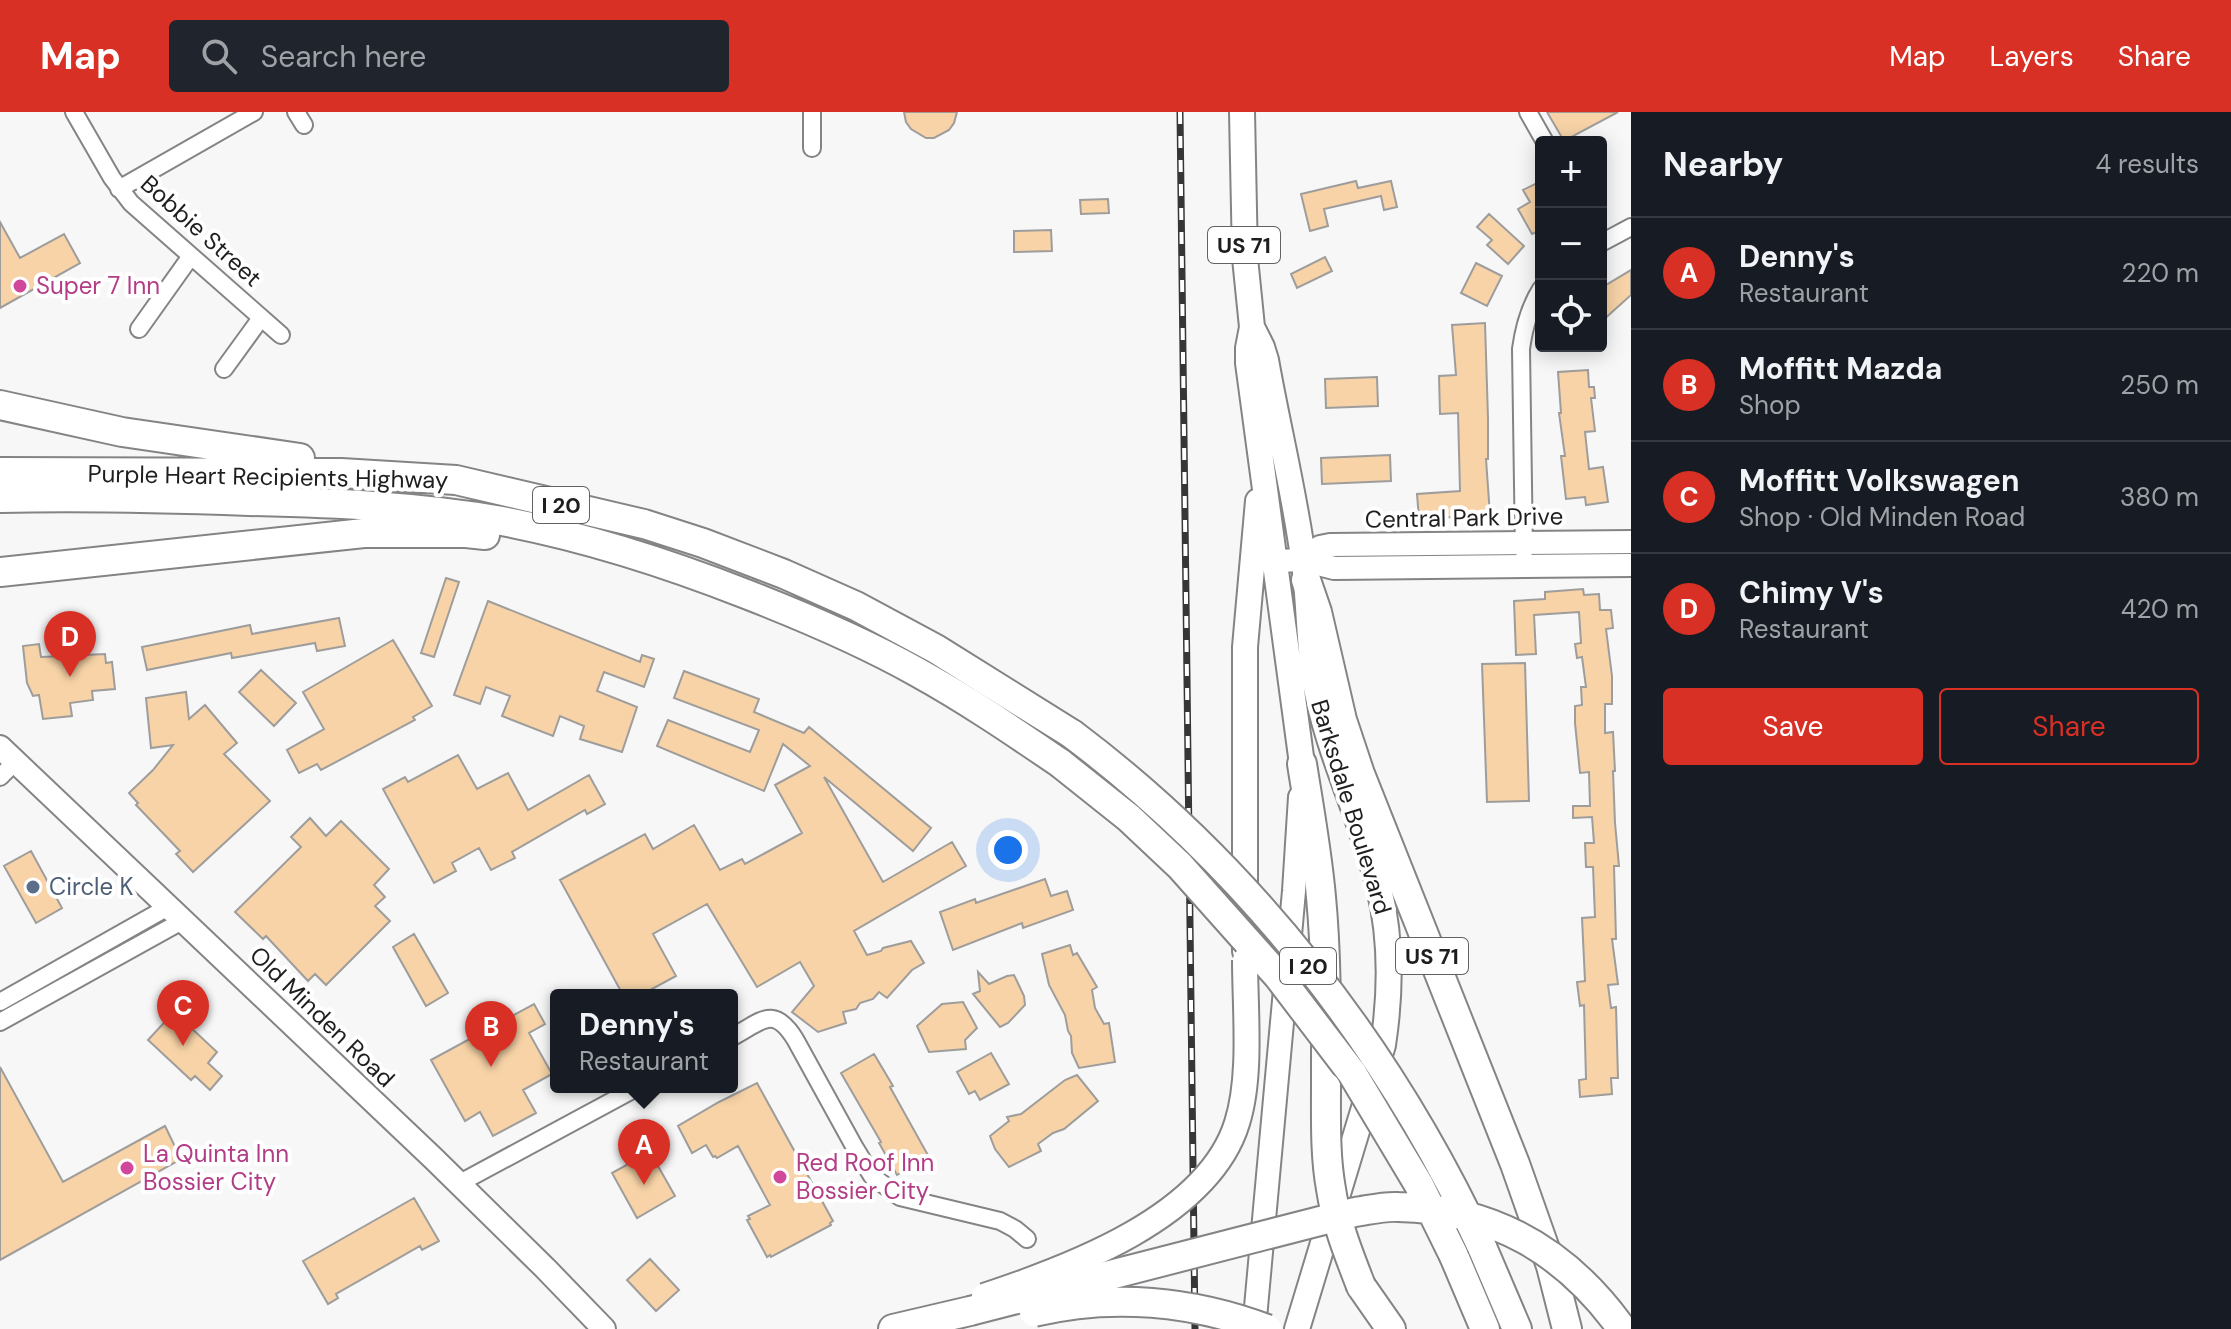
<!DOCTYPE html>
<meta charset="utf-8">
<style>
:root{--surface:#171b24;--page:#20242c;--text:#f1f3f6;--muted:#9ea1a6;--line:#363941;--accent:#d93025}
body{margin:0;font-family:"DM Sans",sans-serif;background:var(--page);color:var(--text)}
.controls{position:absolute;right:24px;top:24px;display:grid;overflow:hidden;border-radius:8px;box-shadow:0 4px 20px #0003}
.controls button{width:72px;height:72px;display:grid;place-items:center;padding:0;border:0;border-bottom:2px solid var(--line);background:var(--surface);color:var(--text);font:40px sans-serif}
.you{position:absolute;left:1008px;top:738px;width:28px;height:28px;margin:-20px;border:6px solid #fff;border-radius:50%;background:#1a73e8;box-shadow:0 0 0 12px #1a73e833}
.badge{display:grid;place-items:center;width:52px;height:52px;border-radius:50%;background:var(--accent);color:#fff;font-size:26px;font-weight:700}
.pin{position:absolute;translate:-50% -66px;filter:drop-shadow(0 2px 4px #0008)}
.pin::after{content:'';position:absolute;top:42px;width:28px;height:24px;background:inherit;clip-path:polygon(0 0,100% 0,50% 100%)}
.popup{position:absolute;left:550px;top:877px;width:188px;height:104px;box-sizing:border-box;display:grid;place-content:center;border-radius:8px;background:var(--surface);filter:drop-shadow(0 2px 6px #0005);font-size:26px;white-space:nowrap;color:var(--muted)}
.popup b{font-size:30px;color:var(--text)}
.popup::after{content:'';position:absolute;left:50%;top:100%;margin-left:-16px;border:16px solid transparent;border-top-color:var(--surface)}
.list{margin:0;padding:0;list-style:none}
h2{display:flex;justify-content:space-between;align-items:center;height:104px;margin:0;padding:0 32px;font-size:34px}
h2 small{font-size:26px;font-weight:400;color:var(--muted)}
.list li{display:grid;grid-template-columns:52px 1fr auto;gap:24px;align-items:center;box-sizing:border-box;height:112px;padding:0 32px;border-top:2px solid var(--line)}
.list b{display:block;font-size:30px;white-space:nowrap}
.list p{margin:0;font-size:26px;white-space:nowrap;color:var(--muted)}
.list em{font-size:26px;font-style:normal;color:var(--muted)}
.actions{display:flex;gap:16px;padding:24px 32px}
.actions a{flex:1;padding:18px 0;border:2px solid var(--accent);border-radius:8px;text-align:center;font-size:28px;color:var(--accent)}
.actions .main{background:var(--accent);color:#fff}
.icon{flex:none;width:44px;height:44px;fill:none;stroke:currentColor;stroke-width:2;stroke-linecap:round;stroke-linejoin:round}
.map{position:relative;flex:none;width:1631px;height:1217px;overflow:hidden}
header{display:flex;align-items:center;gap:48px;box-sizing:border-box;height:112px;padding:0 40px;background:var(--accent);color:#fff}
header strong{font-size:38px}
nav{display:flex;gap:44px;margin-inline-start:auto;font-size:28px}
.search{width:560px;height:72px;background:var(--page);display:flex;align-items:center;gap:20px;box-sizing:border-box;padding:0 28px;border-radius:8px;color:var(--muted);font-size:30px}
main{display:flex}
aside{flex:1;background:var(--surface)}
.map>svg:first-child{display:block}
</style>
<header>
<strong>Map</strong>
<div class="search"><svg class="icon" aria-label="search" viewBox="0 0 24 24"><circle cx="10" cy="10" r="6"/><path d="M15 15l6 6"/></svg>Search here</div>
<nav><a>Map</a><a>Layers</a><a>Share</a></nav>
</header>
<main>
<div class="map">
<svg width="1631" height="1217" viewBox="0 0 1631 1217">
<rect width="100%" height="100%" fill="#f7f7f8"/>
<path fill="#f7d3a7" stroke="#9e9d9c" stroke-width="2" d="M904,0H957L954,11L949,18L934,26H926L911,17L906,10Z
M1547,0H1618L1564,29Z
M1356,69L1358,76L1391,69L1397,95L1384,98L1381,84L1324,97L1328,114L1310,119L1301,82Z
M1541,69V118L1532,122L1518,97L1530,90L1523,78Z
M1108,87L1109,101L1081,102L1080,88Z
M1489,102L1524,134L1508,152L1487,133L1492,128L1477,115Z
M0,110L20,146L64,122L80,151L0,196Z
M1051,118L1052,139L1014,140V119Z
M1325,145L1332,159L1297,176L1291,162Z
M1476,151L1502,164L1487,194L1461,181Z
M1631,158V183L1601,210V176Z
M1485,211L1488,306V347H1486L1490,403L1419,407L1417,382L1460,379L1458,301L1440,302L1439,264L1456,263L1452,213Z
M1588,258L1589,275H1594L1595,286H1591L1595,319L1585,320L1589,357L1603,355L1608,390L1586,393L1585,385L1566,387L1561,344H1565L1559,301H1561L1558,260Z
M1377,265L1378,294L1326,296L1325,267Z
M1390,343L1391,369L1322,372L1321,346Z
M446,466L459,470L434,545L421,541Z
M1583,477L1584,483L1599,482L1600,498H1611L1613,516L1606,517L1612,564V592H1605V621L1613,620L1615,659H1613L1615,711L1619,754H1614L1616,827H1612L1618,872L1608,873L1611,896L1616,895L1618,966H1611L1612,982L1580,985L1579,968L1586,967L1584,893L1580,894L1577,870L1585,869L1582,806L1595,805L1593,755H1586L1585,731H1594L1592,705L1573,706V694H1590L1589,660L1580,661L1575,611V594L1582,593L1581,575H1586L1582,545L1577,546L1575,532L1581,531L1579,500L1534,503L1536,542L1516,543L1514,489L1545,487V480Z
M488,489L640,550L642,543L654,547L644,575L604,560L597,579L637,595L622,640L580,627L584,614L560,604L553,624L502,604L510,584L486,575L480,592L454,583Z
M339,506L345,534L317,539L315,531L232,546L231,541L147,558L142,535L250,513L252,522Z
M393,528L432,594L413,605L415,608L321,658L317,652L299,661L287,638L324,617L303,580Z
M39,532L41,545L105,542L106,551L112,550L115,577L92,579L93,588L70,591L72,604L43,607L39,583L33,584L27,571L23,534Z
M1525,551L1529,689L1487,690L1482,552Z
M261,558L296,591L274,614L239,580Z
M684,559L759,587L754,600L804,621L809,615L931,716L913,739L824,665L883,770L952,730L966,754L854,819L867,843L881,839L883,836L911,829L924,851L912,858L887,886L879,880L873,887L860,891L856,897L843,900L846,911L818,920L792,900L814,874L800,850L757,875L707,792L653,822L676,864L641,883H623L560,768L645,722L653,737L694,713L720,758L742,747L745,752L802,721L775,673L810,654L783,632L764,679L657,634L668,608L750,640L759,618L674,586Z
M186,580L189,607L205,593L237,631L224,642L270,689L193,760L176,742L180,739L136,693L138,691L129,681L153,658L173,633L151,636L146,586Z
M458,643L477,677L508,661L528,698L589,663L605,692L587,702L585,698L512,740L515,746L491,758L479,736L452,751L456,759L434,771L383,677L405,665L408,670Z
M310,706L326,724L341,709L389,757L374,773L385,785L375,794L390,809L326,873L315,862L308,869L266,824L263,827L235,800L301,735L291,725Z
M31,739L62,796L36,811L4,754Z
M1045,767L1051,784L1067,779L1073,798L1023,816L1022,811L953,838L940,800L975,787L976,791Z
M414,822L448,881L426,894L393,835Z
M1070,833L1073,843L1077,841L1097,875L1092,878L1095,896L1104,912L1109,911L1115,950L1079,956L1072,941L1071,924L1068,919L1065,903L1049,873L1042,842Z
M978,860L989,872L1007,864L1014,863L1024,884L1025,893L1008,911L1000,915L973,882L980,879Z
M963,890L977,916L965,928L966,937L929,940L917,914L942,892Z
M534,892L545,912L529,921L552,962L523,978L536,1001L493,1024L480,1000L465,1009L431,948Z
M174,900L217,940L208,951L222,964L210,978L195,964L191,968L148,928Z
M991,941L1009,972L980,988L975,979L969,982L957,960Z
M874,942L893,974L890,975L929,1045L897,1063L879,1031L881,1030L841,961Z
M0,955L63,1070L165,1014L181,1047L0,1148Z
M1077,963L1098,989L1064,1017L1053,1021L1038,1032L1041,1039L1009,1055L995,1037L990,1024L1009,1009L1007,1005L1021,1002L1065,968Z
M757,971L833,1109L830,1111L831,1113L771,1145L770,1143L767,1145L747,1108L750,1107L748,1104L770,1093L738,1034L717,1046L715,1044L713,1045L706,1033L692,1041L678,1014L719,990Z
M650,1040L675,1084L637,1106L612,1061Z
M414,1086L439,1129L422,1138L420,1134L336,1182L338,1186L328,1192L303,1149Z
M650,1147L679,1178L656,1199L627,1168Z"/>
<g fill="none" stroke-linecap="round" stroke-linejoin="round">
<g stroke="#848486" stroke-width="20">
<path id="street" d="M74,0L112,66L131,91L281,223
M296,0L304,13
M812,0V36
M1528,0L1545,30
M119,77L254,0
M1601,131L1631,115
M139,217L191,144
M224,257L261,206
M1524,440L1521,237C1524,215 1529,196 1541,177
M0,665L15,650
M0,890L168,795
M0,910L182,809
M732,925C761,910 773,892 795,927L855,1036L872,1064L900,1085L1000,1109L1015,1117L1027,1127
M458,1072L638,975"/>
</g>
<g stroke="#848486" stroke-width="26">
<path id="secondary" d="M1303,448L1320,435L1330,433L1631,430
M1276,449L1303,448L1334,456L1631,453
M0,635L434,1047L545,1156L604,1217
M1254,1217L1294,779L1300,685"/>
</g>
<g stroke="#848486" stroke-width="28">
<path id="primary" d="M1242,0L1245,146L1252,215L1248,236V251L1302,652
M1252,215L1262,235L1266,248C1278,316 1295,383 1304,452C1310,496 1308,541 1318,585C1332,650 1363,711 1379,776C1392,829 1391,880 1383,933L1297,1217
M1245,839V535L1258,389"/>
</g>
<g stroke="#848486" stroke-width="32">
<path id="highway" d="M0,293L122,320L300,346
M0,360L341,361L456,368L644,412L703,431L784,462L856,494L936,537L1072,622
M0,386C83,384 166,386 249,389C334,391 418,394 502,409C586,425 667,451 746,482C805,505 862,529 917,560C966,587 1013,619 1060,651
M0,460L364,421H466L485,423
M1306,468L1317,500L1342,608L1360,662L1515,1052L1551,1154L1567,1217
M1302,652C1309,696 1317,740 1321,785C1327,848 1326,912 1326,975
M1482,1135L1517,1217
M1454,1144L1485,1217
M1361,1174L1391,1217
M893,1217L970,1199"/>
</g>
<use href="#street" stroke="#fff" stroke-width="16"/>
<use href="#secondary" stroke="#fff" stroke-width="22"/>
<use href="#primary" stroke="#fff" stroke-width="24"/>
<use href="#highway" stroke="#fff" stroke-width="28"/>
<g stroke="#363637" stroke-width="7">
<path id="rail" d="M1180,0L1195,1217"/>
</g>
<use href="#rail" stroke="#fff" stroke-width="4" stroke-dasharray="12" stroke-linecap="butt"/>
<g stroke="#848486" stroke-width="28" stroke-linecap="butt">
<path id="primary-bridge" d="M984,1184C1069,1156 1208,1105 1237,1011C1252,964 1245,898 1245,848"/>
</g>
<g stroke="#848486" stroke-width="32" stroke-linecap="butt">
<path id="highway-bridge" d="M1072,622C1249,755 1389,935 1482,1135
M1060,651L1129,706L1180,754L1278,864L1352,961L1419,1073L1454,1144
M1326,975C1326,1009 1325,1044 1331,1077C1336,1111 1349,1143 1361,1174
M970,1199L1355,1100C1369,1098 1384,1094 1398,1095C1495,1097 1567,1140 1622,1217
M1034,1200C1112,1181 1193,1189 1267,1217"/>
</g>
<use href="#primary-bridge" stroke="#fff" stroke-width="24"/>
<use href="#highway-bridge" stroke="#fff" stroke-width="28"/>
</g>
<g fill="#d1479c" stroke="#fff" stroke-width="3">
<circle cx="20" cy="174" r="8"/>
<circle cx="127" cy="1056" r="8"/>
<circle cx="780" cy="1065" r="8"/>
</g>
<circle fill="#5c6f8a" stroke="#fff" stroke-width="3" cx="33" cy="775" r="8"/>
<g text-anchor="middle" stroke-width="8" stroke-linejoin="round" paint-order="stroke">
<g fill="#fff" stroke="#626262" stroke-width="2">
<rect x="1208" y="115" width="72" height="36" rx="6"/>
<rect x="533" y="375" width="56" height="36" rx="6"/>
<rect x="1396" y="826" width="72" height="36" rx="6"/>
<rect x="1280" y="836" width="56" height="36" rx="6"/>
</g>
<g font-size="22" font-weight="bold" fill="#1e1e1f">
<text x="1244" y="141">US 71</text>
<text x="561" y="401">I 20</text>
<text x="1432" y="852">US 71</text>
<text x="1308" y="862">I 20</text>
</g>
<g font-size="24" fill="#1e1e1f" stroke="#fff">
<text transform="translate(201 119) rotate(42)" y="8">Bobbie Street</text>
<text transform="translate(268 365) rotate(1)" y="8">Purple Heart Recipients Highway</text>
<text transform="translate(1464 406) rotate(-1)" y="8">Central Park Drive</text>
<text transform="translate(1351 695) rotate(73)" y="8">Barksdale Boulevard</text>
<text transform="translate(322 905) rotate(44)" y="8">Old Minden Road</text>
</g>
<g font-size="24" fill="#b23c85" stroke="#fff" text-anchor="start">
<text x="36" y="182">Super 7 Inn</text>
<text x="143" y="1050">La Quinta Inn<tspan x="143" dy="28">Bossier City</tspan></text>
<text x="796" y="1059">Red Roof Inn<tspan x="796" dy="28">Bossier City</tspan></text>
</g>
<g font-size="24" fill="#4e5e75" stroke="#fff" text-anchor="start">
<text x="49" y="783">Circle K</text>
</g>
</g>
</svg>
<div class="controls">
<button>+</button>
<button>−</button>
<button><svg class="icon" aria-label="locate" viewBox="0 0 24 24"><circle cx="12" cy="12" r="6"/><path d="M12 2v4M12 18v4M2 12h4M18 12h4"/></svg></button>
</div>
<div class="you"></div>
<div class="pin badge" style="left:644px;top:1073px">A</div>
<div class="popup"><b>Denny's</b>Restaurant</div>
<div class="pin badge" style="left:491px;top:955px">B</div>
<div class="pin badge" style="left:183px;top:934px">C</div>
<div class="pin badge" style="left:70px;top:565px">D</div>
</div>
<aside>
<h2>Nearby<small>4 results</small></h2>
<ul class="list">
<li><span class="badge">A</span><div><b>Denny's</b><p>Restaurant</p></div><em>220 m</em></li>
<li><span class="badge">B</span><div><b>Moffitt Mazda</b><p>Shop</p></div><em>250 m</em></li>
<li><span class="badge">C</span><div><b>Moffitt Volkswagen</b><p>Shop · Old Minden Road</p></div><em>380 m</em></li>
<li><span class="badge">D</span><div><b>Chimy V's</b><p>Restaurant</p></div><em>420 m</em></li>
</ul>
<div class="actions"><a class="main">Save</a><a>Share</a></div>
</aside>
</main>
